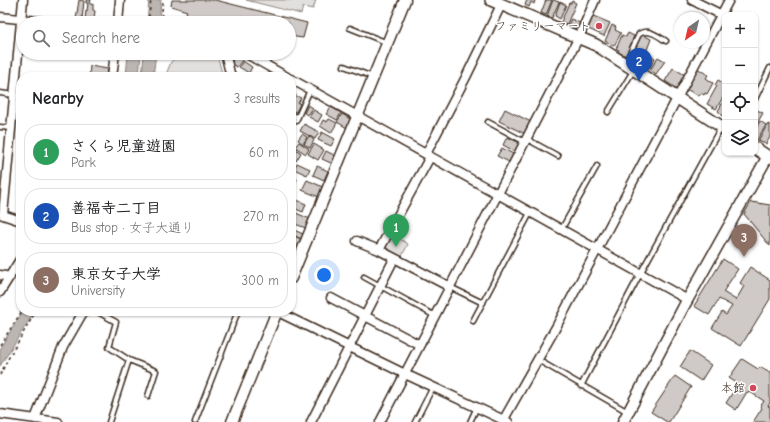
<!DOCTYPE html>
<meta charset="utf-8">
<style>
:root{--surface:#fff;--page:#f2f2f2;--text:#202124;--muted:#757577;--line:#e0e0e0;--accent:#0f766e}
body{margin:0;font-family:"Comic Neue","Klee One",sans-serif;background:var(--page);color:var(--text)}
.controls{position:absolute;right:12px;top:12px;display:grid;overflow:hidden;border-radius:8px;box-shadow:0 1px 3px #0004}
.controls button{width:36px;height:36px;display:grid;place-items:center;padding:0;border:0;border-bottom:1px solid var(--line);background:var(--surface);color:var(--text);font:20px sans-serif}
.compass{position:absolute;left:674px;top:12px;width:36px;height:36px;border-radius:50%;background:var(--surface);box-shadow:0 1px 3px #0004;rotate:214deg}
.you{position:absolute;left:324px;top:275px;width:14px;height:14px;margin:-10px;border:3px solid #fff;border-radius:50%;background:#1a73e8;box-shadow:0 0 0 6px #1a73e833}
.badge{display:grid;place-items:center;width:26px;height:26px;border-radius:50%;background:var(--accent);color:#fff;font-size:13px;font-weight:700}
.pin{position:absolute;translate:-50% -33px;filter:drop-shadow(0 1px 2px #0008)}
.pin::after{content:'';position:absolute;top:21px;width:14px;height:12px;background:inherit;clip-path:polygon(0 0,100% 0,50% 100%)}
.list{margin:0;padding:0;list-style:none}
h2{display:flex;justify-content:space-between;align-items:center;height:52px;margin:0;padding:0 16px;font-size:17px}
h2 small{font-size:13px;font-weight:400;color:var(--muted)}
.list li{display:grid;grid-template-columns:26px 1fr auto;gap:12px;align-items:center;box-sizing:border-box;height:56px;margin:0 8px 8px;padding:0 8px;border:1px solid var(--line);border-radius:16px}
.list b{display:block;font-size:15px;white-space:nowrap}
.list p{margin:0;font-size:13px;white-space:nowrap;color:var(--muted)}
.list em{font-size:13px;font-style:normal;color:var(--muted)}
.icon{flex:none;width:22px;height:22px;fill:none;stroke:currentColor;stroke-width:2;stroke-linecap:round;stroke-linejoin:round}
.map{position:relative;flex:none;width:770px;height:422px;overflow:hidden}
.search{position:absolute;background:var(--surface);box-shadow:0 1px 3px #0004;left:16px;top:16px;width:280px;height:44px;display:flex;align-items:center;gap:10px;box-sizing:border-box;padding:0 14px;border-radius:22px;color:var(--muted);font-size:15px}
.panel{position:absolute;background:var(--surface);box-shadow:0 1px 3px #0004;left:16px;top:72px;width:280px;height:244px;border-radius:16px}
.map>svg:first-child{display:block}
</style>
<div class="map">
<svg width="770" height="422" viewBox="0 0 770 422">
<rect width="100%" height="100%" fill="#fff"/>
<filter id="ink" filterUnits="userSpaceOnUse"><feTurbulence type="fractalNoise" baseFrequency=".025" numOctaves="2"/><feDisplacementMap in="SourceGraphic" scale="8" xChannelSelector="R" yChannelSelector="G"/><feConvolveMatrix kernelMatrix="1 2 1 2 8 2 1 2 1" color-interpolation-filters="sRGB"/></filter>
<g filter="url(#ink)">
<path fill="#e2e0de" stroke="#8e857e" d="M246,0H316L313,9L303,7L301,14Z
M180,53L218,58L223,77H165L171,62Z
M391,233L408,244L400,260L383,249Z"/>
<path fill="#bcb6b3" stroke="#887e77" d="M149,0H161L159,23H147Z
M128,53H141L139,77H126Z
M144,53H156L153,77H142Z
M23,311H35L0,366V348Z"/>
<path fill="#cfcac7" stroke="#3b2a1e" d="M79,0L84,1L82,19H76Z
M86,0H91L90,4H93V10L95,11L94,19H92V22L85,21L86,10L87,11L88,3H86Z
M172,0H215L307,23L303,38L289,36V23H240L213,17L211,21L185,16L187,11L171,6Z
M527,0H535L534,4L531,2L529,7L525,5Z
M546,0H552L546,15L541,13Z
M553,0L559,2L552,18L547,16Z
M572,1L576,3L567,24L561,22L569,3H571Z
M560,2L566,5L560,19L555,16Z
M591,15L610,23L604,36L586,28Z
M213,17L240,23H217L211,22Z
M571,19L580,23L577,30L568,25Z
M612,25L616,27L615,30L621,33L614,46L605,41Z
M628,33L634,36L626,56L618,52L619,50L616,49L622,35L626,37Z
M641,34L651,39L641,66L636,63L638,59L632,56Z
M232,53L243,59L237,67L231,64L233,61L229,58Z
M649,55L655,58L649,69L643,65Z
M658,57L665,61L656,74L650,70Z
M243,61L252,67L249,73L239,67Z
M90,66L108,69L106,77H89Z
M673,68L685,75L677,89L665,81Z
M697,68L708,75L706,78L713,83L707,94L705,93L704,95L701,93L699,96L686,89Z
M718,80L725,84V94L716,109L707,104L717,86L715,85Z
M294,95L301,98L298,103L300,104L296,112L291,110V100H292Z
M725,98V118L718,111Z
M308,105L313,108L308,115L304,113Z
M331,107L341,113L337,120L326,114Z
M505,109L531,122L525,134L499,121Z
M755,109L763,113L755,127Z
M314,110L322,115L318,122L309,117Z
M342,114L352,120L347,128L337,122Z
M329,119L337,123L331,133L320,126L323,120L327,122Z
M760,121L766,125L757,140L755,139V130Z
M304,124L319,132L315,139L300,131Z
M768,124L770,125V137L766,144L758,141Z
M322,132L335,139L331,146L318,140Z
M302,134L307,137L303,144L298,140Z
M309,136L314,140L310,148L304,144Z
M507,137L520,143L516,152L503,145Z
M299,142L309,149L306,154L295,147Z
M314,144L324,150L318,160L308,154Z
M293,147L301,153L296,161L291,158V150Z
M502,148L515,155L511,163L497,156Z
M326,151L336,156L333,164L322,159Z
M297,163L310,169L307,175L294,169Z
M317,166L328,171L324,180L313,175Z
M291,176L297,179L293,189L291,188Z
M307,180L323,187L319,197L302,190Z
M292,198L306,204L303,212L291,207Z
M751,202L770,205V246L744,214Z
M296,213L310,219L306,228L292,223Z
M292,229L303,234L301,239L291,234Z
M291,234L301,239L297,249L291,246Z
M291,249L297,252L291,266Z
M723,259L738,269L723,292L736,300L744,286L740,283L750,267L770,280V299L741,346L712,328L722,312L726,315L732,306L719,299L709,315L694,306Z
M690,351L711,365L701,381L680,367Z
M742,359L758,369L760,367L770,373V403L768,406L770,407V422H753L762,408L760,407L764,401L750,392L749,393L747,392L736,410L726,403L738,384L729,378Z
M675,376L691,387L669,422H667L651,412Z"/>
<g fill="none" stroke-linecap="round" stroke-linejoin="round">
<g stroke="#3b2a1e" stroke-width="7">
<path id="service" d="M350,28L388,43
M625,64L639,34C648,28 658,36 666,41
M344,66L373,77
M0,93L14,95
M755,99L770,68
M608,112L633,71
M291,115L298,117
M296,121L310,90
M488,122L525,142
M0,127L11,128
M527,139L558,156
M561,230L597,166
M364,277L435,316
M450,287L483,303
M96,311L116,322L109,347L129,360L109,422
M473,321L530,213
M129,360L156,371L148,396
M538,360L628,412
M581,386L640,274L721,127
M195,422L238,311
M415,422L433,387
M470,422L477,407"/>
</g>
<g stroke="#3b2a1e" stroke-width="11">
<path id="minor" d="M692,0L720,14
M0,17L58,23
M118,23L120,0
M225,53L231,77
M245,53L287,77
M112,77L115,53
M291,79L688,300
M426,154L466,77L501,5
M21,221L3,215L23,0
M357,241L379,250L450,287
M379,250L430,157
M0,275L10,277
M0,292L21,258
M331,298L420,345
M276,311L405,374L508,422
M0,414L58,422
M35,419L63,347L82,314L86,311
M504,419L555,329L729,0
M311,422L394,259
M380,422L579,37L595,0"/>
</g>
<g stroke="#3b2a1e" stroke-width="13">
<path id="tertiary" d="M291,278L405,0
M232,422L277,311
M623,422L684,306L768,156"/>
</g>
<g stroke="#3b2a1e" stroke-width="14">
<path id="secondary" d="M491,0L596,45L725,129
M755,148L770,158"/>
</g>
<path stroke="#3b2a1e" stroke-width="1.5" stroke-dasharray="3 3" stroke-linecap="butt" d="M148,23L151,0
M161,23L163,0
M0,345L22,311
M0,375L8,359L36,311"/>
<use href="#service" stroke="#fff" stroke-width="4"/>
<use href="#minor" stroke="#fff" stroke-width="8"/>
<use href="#tertiary" stroke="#fff" stroke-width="10"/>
<use href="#secondary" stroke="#fff" stroke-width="11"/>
</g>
</g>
<g fill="#d1495b" stroke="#fff" stroke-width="1.5">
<circle cx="599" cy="26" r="4"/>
<circle cx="753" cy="388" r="4"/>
</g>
<g text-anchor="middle" stroke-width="3" stroke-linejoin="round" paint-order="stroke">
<g font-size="12" fill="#3b2a1e" stroke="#fff" text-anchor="end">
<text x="591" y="30">ファミリーマート</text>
<text x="745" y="392">本館</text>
</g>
</g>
</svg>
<div class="controls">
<button>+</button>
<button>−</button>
<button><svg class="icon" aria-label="locate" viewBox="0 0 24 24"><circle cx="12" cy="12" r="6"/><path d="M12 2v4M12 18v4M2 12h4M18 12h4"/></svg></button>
<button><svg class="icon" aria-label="layers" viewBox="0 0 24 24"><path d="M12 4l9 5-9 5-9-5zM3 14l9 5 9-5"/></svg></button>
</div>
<svg class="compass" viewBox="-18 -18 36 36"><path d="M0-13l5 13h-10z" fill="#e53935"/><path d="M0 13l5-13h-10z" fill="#757577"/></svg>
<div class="you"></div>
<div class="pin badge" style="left:396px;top:247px;background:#2e9e5b">1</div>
<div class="pin badge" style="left:639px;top:81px;background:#1a4fb4">2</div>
<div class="pin badge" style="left:744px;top:257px;background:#8d6e63">3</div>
<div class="search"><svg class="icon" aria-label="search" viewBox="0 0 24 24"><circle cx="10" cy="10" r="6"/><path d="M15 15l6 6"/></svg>Search here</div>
<section class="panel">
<h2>Nearby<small>3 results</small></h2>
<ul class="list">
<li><span class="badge" style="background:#2e9e5b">1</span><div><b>さくら児童遊園</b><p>Park</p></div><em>60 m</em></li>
<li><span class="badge" style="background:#1a4fb4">2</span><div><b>善福寺二丁目</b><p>Bus stop · 女子大通り</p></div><em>270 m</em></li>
<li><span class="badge" style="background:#8d6e63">3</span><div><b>東京女子大学</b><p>University</p></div><em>300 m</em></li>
</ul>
</section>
</div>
